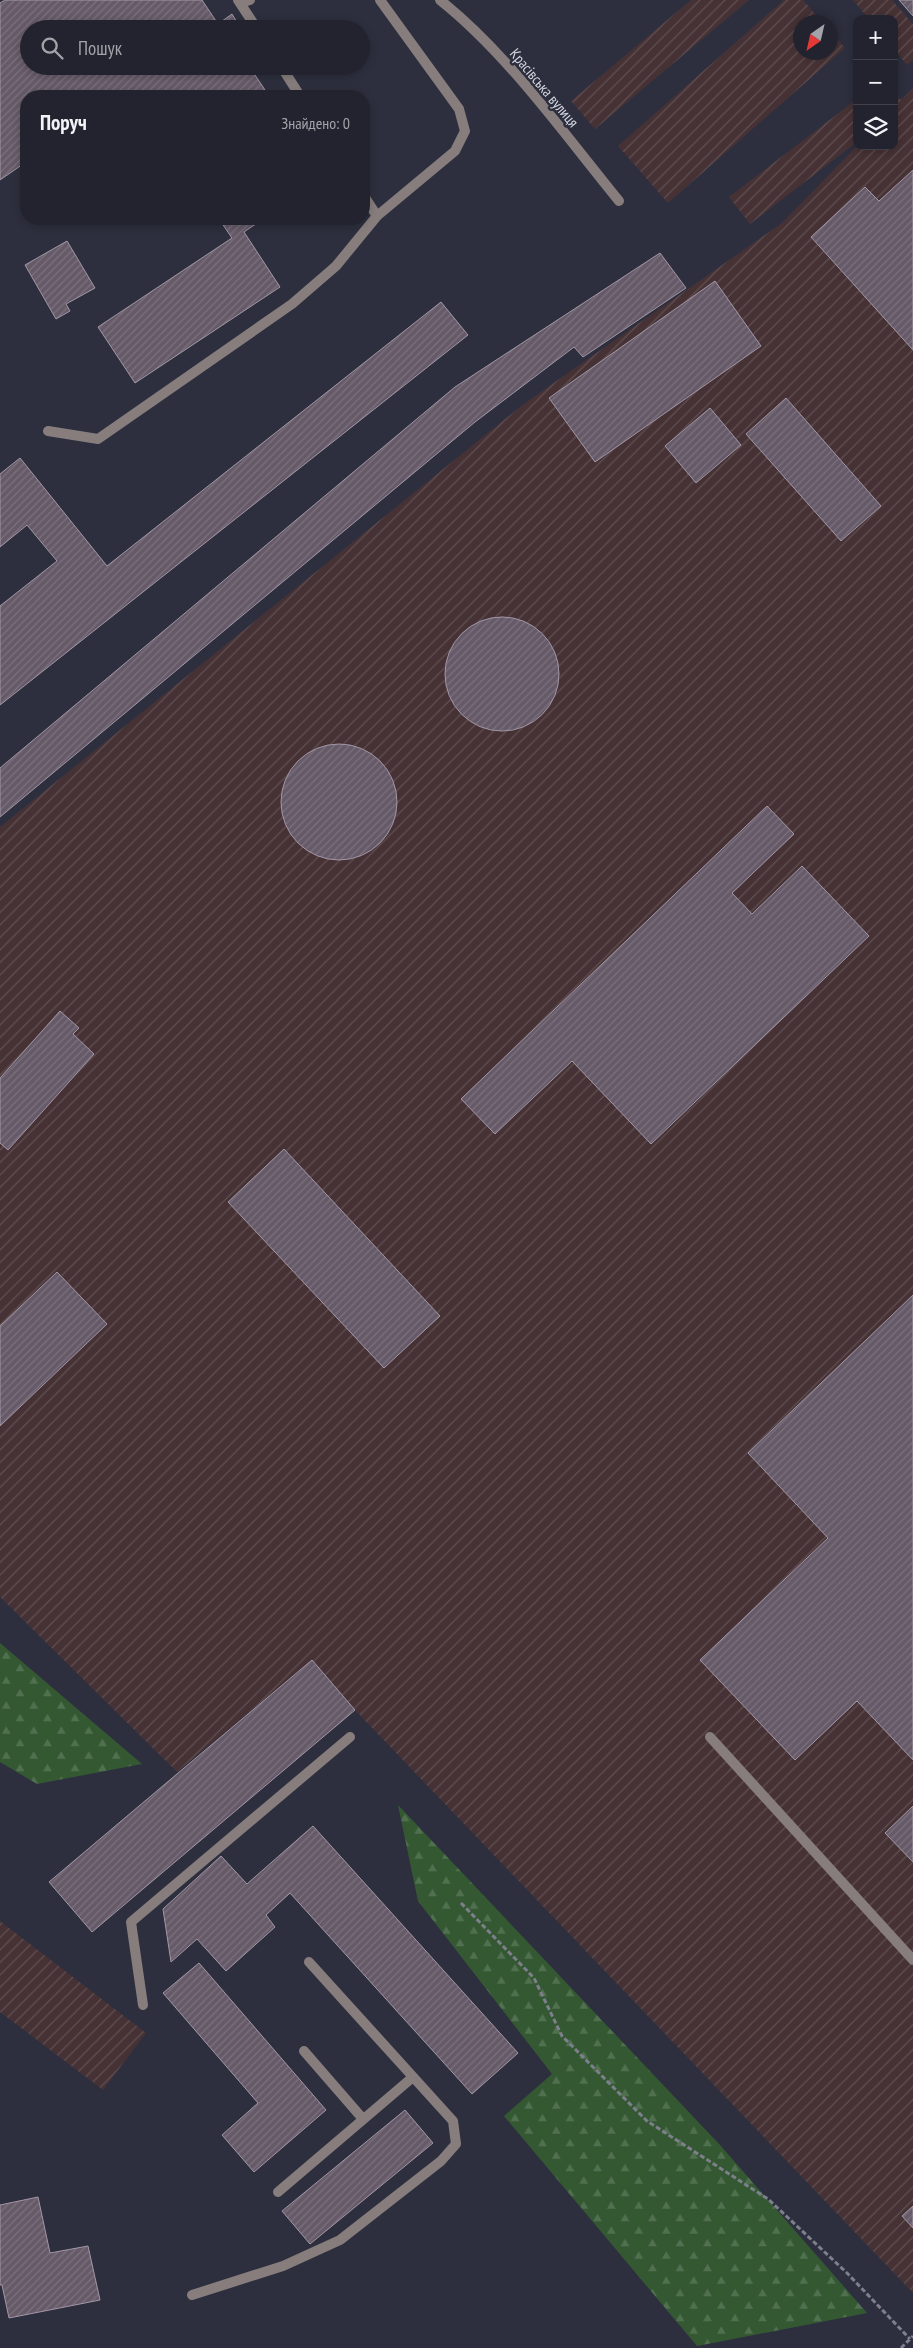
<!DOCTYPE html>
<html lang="uk">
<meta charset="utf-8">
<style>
:root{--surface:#22232e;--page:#2e2f3a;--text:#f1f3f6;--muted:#a2a4aa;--line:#3f404a}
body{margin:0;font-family:"PT Sans Narrow",sans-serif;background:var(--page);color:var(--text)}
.controls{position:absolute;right:15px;top:15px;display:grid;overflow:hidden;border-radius:10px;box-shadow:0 2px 8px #0003}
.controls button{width:45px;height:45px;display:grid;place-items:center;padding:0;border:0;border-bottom:1px solid var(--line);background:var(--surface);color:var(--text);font:25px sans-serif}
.compass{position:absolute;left:793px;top:15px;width:45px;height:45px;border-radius:50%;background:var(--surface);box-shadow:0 2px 8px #0003;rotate:214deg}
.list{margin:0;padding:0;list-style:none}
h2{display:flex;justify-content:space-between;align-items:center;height:65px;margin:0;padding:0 20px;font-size:21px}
h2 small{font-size:16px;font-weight:400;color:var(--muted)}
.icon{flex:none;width:28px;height:28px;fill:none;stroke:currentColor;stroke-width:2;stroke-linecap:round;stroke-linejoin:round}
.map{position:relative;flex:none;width:913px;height:2348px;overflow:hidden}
.search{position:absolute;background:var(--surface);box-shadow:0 2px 8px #0003;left:20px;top:20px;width:350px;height:55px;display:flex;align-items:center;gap:12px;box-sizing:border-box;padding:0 18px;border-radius:28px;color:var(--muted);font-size:19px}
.panel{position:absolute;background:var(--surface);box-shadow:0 2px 8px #0003;left:20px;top:90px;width:350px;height:135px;border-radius:20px}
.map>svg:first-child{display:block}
</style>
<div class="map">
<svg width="913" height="2348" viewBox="0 0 913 2348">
<defs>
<pattern id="industrial-furrows" width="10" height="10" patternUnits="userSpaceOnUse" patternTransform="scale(1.25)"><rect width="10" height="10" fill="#463235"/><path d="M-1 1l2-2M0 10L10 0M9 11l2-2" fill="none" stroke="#604f52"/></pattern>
<pattern id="forest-firs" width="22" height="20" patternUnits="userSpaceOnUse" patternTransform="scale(1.25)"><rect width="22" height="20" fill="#345932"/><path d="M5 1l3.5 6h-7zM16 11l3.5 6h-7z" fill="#50704f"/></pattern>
<pattern id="building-hatch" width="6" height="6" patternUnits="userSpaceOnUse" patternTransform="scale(1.25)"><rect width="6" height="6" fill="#665a68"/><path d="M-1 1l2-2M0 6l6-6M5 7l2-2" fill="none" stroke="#7b717d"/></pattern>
</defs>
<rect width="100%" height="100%" fill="#2d2f3e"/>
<path fill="url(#industrial-furrows)" d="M691,0H749L595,129L571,101Z
M784,0H803L822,22H800V52H830L831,32L845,48L668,203L618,146Z
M853,0H892L913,24V60L907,65L894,49V19H869Z
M913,88V2293L355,1710L312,1660L177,1772L0,1597V827L525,403L782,223L857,146H894V91L901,100Z
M857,99V142L750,224L729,197Z
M0,1921L146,2033L103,2090L0,2012Z"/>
<path fill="url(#forest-firs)" d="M0,1643L142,1764L37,1784L0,1762Z
M398,1805L720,2145L867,2313L697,2346L504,2116L552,2074L418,1901Z"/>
<path fill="url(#building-hatch)" stroke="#a397a6" d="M5,0H202L218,24L232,14L241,29H29V66H249L269,96H138L134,91L126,96H26V162L0,180V3Z
M899,0H913V16Z
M913,170V350L811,237L865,187L879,201Z
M219,219H263L244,232L280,287L135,383L98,327L232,238Z
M67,241L95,288L66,304L70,311L56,319L25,265Z
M660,253L686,288L583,357L574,347L475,422L0,817V768L455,387Z
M715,281L761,346L595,462L549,398Z
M441,302L468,335L0,705V606L57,561L27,525L0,547V474L20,458L107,566Z
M786,398L881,506L841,541L746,434Z
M710,408L741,445L696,483L665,446Z
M445 674a57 57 0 1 1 114 0a57 57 0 1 1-114 0Z
M281 802a58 58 0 1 1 116 0a58 58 0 1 1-116 0Z
M767,806L794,834L732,893L752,914L802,866L869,936L651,1144L572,1061L495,1134L461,1099Z
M60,1011L79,1028L73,1034L94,1054L8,1150L0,1143V1078Z
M284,1149L440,1316L384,1368L228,1202Z
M57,1272L107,1324L0,1426V1326Z
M913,1295V1760L857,1701L795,1760L700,1660L828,1538L748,1453Z
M312,1660L355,1710L92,1932L49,1882Z
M913,1806V1862L885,1833Z
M313,1826L518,2053L472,2094L290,1893L266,1915L275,1927L226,1971L197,1939L171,1962L163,1909L221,1856L247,1884Z
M199,1963L326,2110L254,2172L222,2135L258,2103L163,1993Z
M405,2110L433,2143L310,2244L282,2211Z
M38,2197L50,2253L88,2246L100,2300L9,2318L2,2285H0V2205Z
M913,2206V2228L902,2216Z"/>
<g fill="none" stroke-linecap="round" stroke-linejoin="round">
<path stroke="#7d7f8b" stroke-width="3" stroke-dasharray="5 2.5" stroke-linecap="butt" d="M461,1903L534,1978L562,2036L647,2121L768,2199L847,2273L910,2339
M901,2348L913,2336"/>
<path stroke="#877d7d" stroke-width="10" d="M238,0L257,29
M440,0C508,54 564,134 619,201
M240,3L250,0
M281,66L300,96
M364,196L377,216
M48,431L98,439L292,304L336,266L377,216L455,151L465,131L459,109L380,0
M710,1737L913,1960
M143,2005L131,1922L350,1737
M304,2051L363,2119
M278,2192L413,2077
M192,2295L283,2266L340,2240L441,2161L456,2144L453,2121L309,1962"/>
</g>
<g text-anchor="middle" stroke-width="5" stroke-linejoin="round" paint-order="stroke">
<g font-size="15" fill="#d5d7e0" stroke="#2d2f3e">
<text transform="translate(544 88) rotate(50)" y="5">Красівська вулиця</text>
</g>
</g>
</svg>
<div class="controls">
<button>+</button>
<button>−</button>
<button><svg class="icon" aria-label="layers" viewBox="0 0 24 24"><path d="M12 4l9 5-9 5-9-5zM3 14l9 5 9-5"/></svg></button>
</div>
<svg class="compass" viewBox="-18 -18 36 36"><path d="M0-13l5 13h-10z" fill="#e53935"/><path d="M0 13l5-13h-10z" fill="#a2a4aa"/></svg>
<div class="search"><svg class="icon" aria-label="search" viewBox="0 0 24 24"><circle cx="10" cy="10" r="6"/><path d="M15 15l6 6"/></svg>Пошук</div>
<section class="panel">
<h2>Поруч<small>Знайдено: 0</small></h2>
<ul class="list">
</ul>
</section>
</div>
